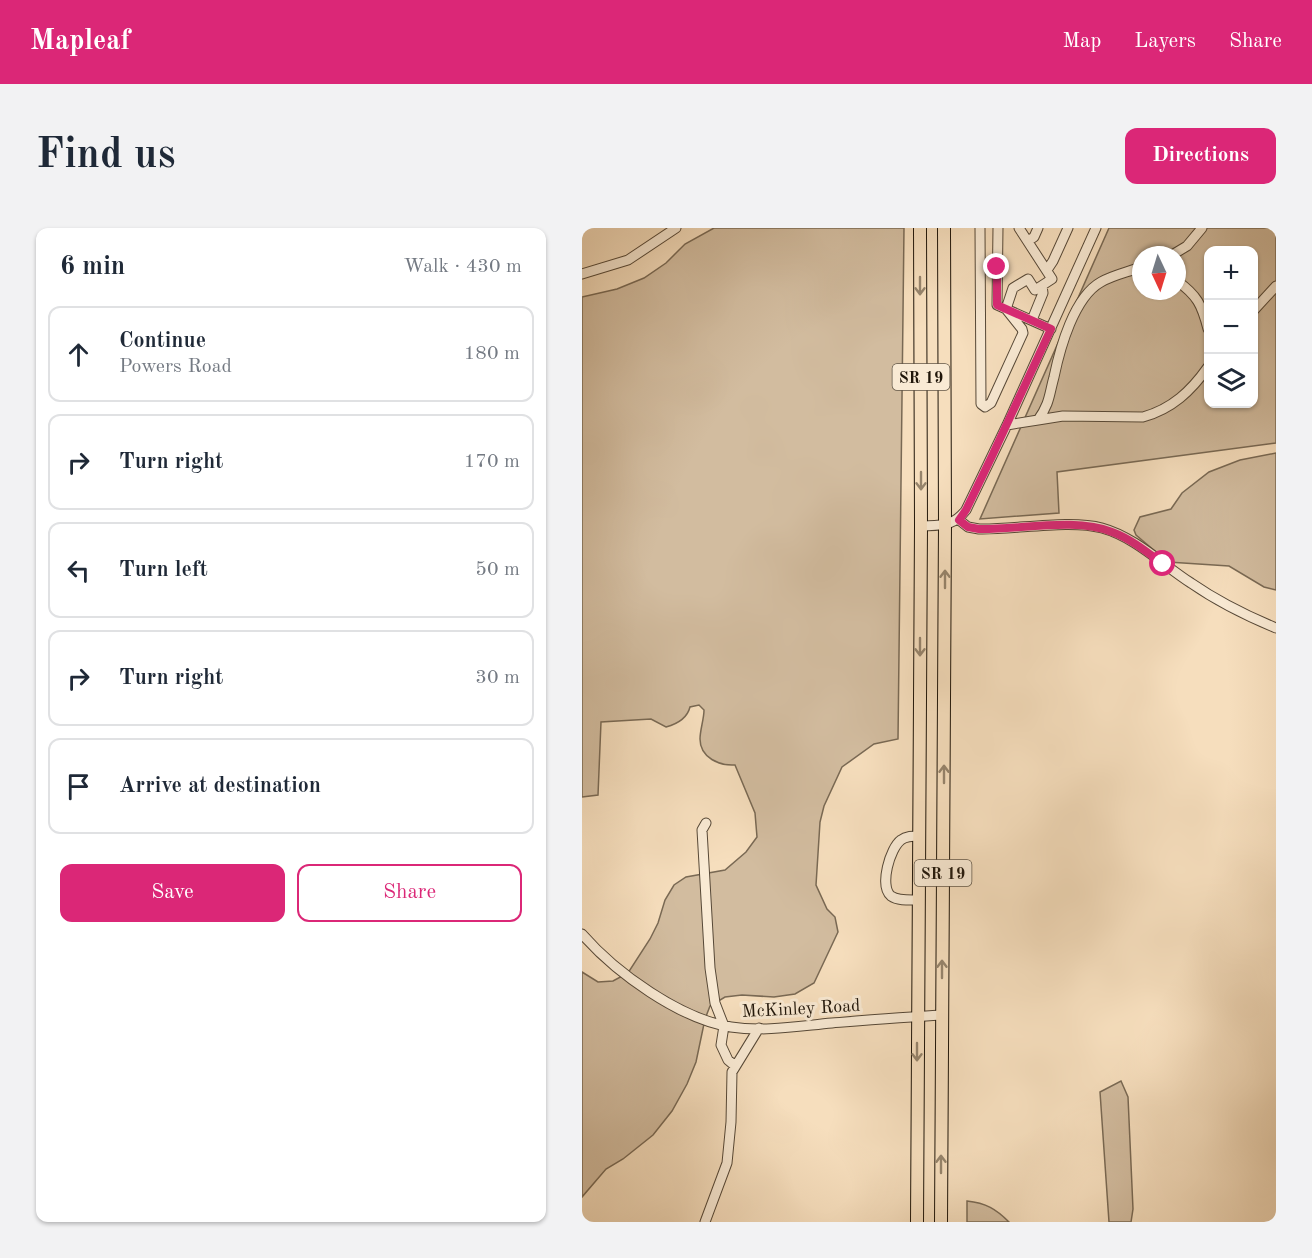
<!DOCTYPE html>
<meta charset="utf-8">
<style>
:root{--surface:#fff;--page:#f2f2f3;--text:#1f2937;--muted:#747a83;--line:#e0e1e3;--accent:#db2777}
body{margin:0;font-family:"Old Standard TT",serif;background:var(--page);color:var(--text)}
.controls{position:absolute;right:18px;top:18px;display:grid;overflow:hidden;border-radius:12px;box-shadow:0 2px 4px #0004}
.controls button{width:54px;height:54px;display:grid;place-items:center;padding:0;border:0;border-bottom:2px solid var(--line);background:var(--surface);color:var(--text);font:30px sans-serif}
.compass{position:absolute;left:550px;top:18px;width:54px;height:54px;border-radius:50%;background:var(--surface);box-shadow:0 2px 4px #0004;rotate:176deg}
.stop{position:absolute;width:18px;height:18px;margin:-14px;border:4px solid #db2777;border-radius:50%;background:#fff}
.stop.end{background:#db2777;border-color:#fff;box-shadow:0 2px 6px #0008}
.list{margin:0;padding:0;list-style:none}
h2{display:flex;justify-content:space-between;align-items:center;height:78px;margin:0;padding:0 24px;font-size:26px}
h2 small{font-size:20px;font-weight:400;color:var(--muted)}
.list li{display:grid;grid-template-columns:39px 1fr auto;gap:18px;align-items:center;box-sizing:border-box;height:96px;margin:0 12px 12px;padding:0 12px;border:2px solid var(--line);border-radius:12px}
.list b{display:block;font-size:22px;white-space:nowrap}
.list p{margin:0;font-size:20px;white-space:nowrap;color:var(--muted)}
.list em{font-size:20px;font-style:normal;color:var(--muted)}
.actions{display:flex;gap:12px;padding:18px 24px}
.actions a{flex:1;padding:14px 0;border:2px solid var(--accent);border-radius:12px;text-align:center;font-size:21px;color:var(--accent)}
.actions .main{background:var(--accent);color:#fff}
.icon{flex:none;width:33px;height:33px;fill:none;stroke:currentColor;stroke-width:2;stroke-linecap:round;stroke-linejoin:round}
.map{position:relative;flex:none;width:694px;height:994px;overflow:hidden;border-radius:12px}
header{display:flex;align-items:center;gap:36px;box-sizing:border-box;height:84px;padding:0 30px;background:var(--accent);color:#fff}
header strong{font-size:28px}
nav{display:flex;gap:33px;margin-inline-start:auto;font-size:21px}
.intro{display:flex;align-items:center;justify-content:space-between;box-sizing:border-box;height:144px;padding:0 36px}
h1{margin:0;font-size:42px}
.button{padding:15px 27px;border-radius:12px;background:var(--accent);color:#fff;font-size:21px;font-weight:700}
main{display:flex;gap:36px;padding:0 36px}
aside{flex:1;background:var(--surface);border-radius:12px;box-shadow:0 2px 4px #0004}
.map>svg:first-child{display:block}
</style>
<header>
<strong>Mapleaf</strong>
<nav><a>Map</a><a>Layers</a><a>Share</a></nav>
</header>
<div class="intro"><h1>Find us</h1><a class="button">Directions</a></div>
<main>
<aside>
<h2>6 min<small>Walk · 430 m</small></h2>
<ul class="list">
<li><svg class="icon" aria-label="ahead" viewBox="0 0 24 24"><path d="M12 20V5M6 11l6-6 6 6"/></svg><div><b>Continue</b><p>Powers Road</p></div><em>180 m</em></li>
<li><svg class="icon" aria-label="right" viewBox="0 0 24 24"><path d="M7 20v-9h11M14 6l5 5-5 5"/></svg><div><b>Turn right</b></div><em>170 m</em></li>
<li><svg class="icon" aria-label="left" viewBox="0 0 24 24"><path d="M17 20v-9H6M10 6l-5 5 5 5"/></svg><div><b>Turn left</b></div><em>50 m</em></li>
<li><svg class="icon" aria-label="right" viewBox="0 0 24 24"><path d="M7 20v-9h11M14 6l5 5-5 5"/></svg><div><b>Turn right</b></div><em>30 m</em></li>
<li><svg class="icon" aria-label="arrive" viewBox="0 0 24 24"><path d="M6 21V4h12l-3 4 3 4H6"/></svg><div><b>Arrive at destination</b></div></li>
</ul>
<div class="actions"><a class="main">Save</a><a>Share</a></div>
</aside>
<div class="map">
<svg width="694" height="994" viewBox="0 0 694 994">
<rect width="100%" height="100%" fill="#f6debd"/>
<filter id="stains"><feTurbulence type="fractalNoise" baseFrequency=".00333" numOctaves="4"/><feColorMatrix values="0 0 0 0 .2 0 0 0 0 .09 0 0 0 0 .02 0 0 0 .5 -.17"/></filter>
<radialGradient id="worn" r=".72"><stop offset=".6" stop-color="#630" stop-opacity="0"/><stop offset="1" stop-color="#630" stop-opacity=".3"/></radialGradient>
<path fill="#d2bc9f" stroke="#796954" stroke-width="1.5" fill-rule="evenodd" d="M132,0H322L316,511L292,516L260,539L242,578L238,594L234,657L245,681L253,689L256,704L232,755L213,766L192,769L160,767L143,769L128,778L123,791L114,834L105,856L90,883L71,907L41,931L24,941L0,969V744L16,754L31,753L46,745L68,711L76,695L83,672L92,657L104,649L143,642L164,624L175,609L173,585L153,537C138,538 118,530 118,511C118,502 122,491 122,482L117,477L108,479C105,491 95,496 84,499L69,491L19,494L16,567L0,569V69L35,61L62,50L84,35L103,16Z
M527,0H694V215L475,244L477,285L398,291ZM626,22H672V176H626ZM559,27H595V63H559Z
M694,225V362L682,359L647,338L586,334L554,307L552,302L558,289L589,281L600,265L627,244L658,232Z
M539,853L546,869L551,981L549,994H527L518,864Z
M385,973C404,975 414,981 427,994H385Z"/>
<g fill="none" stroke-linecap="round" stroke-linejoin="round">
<g stroke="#564837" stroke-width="11">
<path id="minor" d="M398,0L399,176L403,179L409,175L441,105L440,101L424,81
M416,0L415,77L469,101
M446,13L452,9L456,0
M590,27L605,18L620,0
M465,42L471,33L486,0
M0,46L46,32L94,0
M595,53C615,67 620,77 626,101
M424,81L431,60L446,51L453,62L470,51L437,0
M672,82L694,58
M450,92L461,65L460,58
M456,192L481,188L561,189C590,181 609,163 626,139
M425,197L456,192C468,175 467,167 472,149C478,120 492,69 519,54C531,47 546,44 559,39
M377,292L386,299L397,301C433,302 487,291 520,300C553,309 581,337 609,355C635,373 665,388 694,400
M339,298C359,297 371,299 384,282L425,197L514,0
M124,595L120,602L128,740L133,775L142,798L139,817L146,832L152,837
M337,672C328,672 316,673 309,668C297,658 308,620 319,612C324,608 331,608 337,608
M0,706C34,745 98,791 149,799C182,804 217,798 250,795C287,792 323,789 360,787
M123,994L145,935L149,894L150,844L177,800"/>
</g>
<g stroke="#20160a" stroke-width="14">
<path id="major" d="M335,994L339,298L338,0
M359,994L363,296L362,0"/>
</g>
<use href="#minor" stroke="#f9ead4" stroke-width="9"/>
<use href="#major" stroke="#f6debd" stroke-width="12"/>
</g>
<defs><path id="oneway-shaft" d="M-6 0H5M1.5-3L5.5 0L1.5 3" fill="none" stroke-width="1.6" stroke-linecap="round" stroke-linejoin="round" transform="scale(1.5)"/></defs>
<g stroke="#96846c">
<use href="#oneway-shaft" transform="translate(338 58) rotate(90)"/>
<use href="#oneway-shaft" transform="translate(339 253) rotate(90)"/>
<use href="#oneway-shaft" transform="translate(363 351) rotate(-90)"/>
<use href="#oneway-shaft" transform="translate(338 419) rotate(90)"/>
<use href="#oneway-shaft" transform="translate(362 546) rotate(-90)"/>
<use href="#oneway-shaft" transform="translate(360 741) rotate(-90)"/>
<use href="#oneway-shaft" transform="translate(335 824) rotate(90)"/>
<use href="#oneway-shaft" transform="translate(359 936) rotate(-90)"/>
</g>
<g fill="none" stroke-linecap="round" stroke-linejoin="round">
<path stroke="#db2777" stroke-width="8" d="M415,39V77L469,101L411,226L384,282L377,292L386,299L397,301C436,302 494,289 530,304C549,311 565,324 581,336"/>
</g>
<g text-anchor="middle" stroke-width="6" stroke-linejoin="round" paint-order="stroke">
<g fill="#f9ead4" stroke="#615647" stroke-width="1.5">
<rect x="310.5" y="136" width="57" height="26" rx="4.5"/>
<rect x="332.5" y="632" width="57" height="26" rx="4.5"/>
</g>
<g font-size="16" font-weight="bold" fill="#20160a">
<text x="339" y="155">SR 19</text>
<text x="361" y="651">SR 19</text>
</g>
<g font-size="18" fill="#20160a" stroke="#f9ead4">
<text transform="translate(219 780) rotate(-3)" y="6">McKinley Road</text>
</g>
</g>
<rect width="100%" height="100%" filter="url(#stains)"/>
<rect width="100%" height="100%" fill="url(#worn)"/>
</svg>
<div class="controls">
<button>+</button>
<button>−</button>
<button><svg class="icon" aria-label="layers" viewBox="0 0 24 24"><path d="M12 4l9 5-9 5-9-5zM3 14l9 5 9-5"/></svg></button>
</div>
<svg class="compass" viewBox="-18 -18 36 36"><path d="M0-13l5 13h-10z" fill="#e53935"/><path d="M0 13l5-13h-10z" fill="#747a83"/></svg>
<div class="stop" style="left:581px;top:336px"></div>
<div class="stop end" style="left:415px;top:39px"></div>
</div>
</main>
